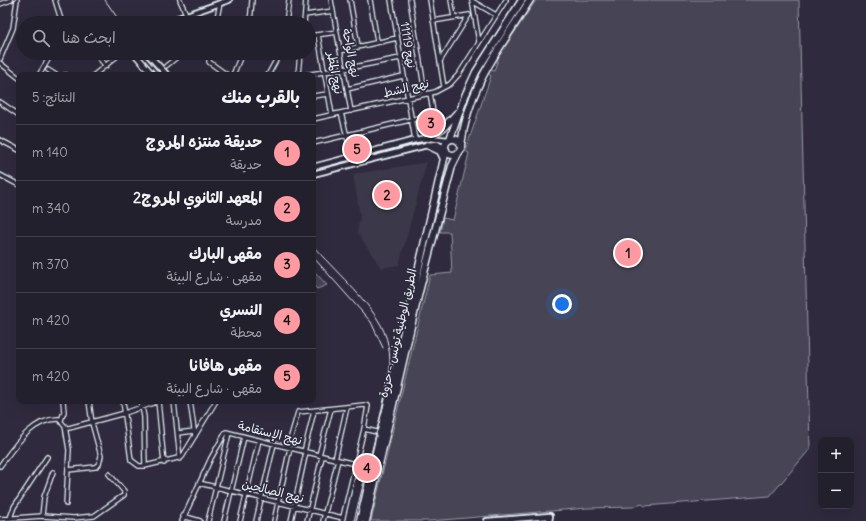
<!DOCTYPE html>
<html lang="ar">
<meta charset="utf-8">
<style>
:root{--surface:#23202e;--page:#2b2836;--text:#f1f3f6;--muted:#a3a3aa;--line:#403e4a;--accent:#ff9aa2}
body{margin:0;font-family:Delius,"Playpen Sans Arabic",sans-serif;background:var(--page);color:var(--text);direction:rtl}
.controls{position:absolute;right:12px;bottom:12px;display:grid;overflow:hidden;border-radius:8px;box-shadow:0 4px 16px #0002}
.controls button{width:36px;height:36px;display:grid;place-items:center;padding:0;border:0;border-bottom:1px solid var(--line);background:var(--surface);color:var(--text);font:20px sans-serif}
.you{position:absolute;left:562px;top:304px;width:14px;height:14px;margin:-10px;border:3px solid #fff;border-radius:50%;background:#1a73e8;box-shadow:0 0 0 6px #1a73e833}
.badge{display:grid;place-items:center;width:26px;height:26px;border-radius:50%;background:var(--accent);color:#111;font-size:13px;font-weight:700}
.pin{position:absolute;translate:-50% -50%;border:2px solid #fff;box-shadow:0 1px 4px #0006}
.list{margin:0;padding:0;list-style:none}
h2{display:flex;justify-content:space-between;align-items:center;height:52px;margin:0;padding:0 16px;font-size:17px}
h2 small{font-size:13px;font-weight:400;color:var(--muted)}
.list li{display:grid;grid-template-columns:26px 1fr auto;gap:12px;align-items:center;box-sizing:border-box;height:56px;padding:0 16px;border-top:1px solid var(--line)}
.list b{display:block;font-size:15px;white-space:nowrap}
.list p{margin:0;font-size:13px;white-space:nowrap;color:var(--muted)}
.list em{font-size:13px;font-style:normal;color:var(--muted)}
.icon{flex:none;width:22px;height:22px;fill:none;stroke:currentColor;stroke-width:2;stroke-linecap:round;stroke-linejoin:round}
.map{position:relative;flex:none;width:866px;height:521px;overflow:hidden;direction:ltr}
.search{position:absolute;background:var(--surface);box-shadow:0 4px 16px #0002;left:16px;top:16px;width:300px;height:44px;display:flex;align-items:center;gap:10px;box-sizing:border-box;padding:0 14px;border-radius:22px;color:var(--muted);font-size:15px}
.panel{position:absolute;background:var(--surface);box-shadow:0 4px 16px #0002;left:16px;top:72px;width:300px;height:332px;border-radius:8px;direction:rtl}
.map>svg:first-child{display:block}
</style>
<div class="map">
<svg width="866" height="521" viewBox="0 0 866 521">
<rect width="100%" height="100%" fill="#2f2a3d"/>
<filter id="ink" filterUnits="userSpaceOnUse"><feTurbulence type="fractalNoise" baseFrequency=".025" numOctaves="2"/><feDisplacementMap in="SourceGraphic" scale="8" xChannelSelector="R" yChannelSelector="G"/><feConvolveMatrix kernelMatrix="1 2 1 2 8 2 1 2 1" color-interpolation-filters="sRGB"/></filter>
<g filter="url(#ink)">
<path fill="#3b3749" d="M427,162L399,265L381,268L357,232L360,216L353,174Z"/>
<path fill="#464455" stroke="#979aa6" d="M536,0H799L810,449L770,496L645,506L642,504L633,507L587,508L430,521H371L430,275L452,273L450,232H440L443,218L453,220L469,153L465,151L491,76L488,73L491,70L494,71L499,56Z
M313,270L327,285L317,289L313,285Z"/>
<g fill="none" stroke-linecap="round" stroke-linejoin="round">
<g stroke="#e8f1f8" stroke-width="6">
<path id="minor" d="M55,0L62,23
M180,0L186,14V23
M331,0L351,111
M350,0L358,46
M370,0L377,41
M391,0L415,140
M410,0L425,93
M430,0L444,87
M451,0L454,17
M472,0L479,42
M472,1L496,15
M0,4L11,0
M305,15L333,11
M433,21L469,15
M216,23L220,3
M250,23L252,0
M286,23L289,0
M304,23L306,0
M318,35L332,115
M309,36L337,32
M340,51L397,38
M95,53L106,66
M209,53V62L227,75
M260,53L276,58
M152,58L157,53
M0,59L13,28L17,0
M440,61L469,15
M0,63L19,78
M166,66L182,53
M48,70L56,75
M39,75L52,53
M65,75H66
M94,75L121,53
M233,75L242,53
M268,75L280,53
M298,75L300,53
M304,75L344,69L400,58
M347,89L403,76
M313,96L328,94
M0,102L19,115
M341,113L354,164
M313,119L435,92L450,84L459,74L506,0
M0,140L19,150
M313,143L431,115L433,112L430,93
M0,175L19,185
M123,401L131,460L139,466H145L182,457L216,401
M141,401L144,417L145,466
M158,401L164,463
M174,401L180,459
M190,401L195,436
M61,420L64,412L63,401
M65,426L69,450L66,504
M364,429L381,433
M178,433L194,431
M288,447L298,412L364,405L368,406L364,429L342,521
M304,452L314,411
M319,455L331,409
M335,460L347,407
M0,466C14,447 32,418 59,419L66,428H69L125,413L159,401
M68,470L95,467L99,464L101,456L92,423L89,401
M199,483L343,518
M42,516L44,497L53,472
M183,516L200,521
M10,518L14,507L47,457
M0,519L42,516L74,518L94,516L124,495V491L109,474
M182,521L211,458L226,432L355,464
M208,521L229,433
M224,521L244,437
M240,521L259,440
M256,521L274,444
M274,521L290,448
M291,521L306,452
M307,521L322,457
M323,521L338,460"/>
</g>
<g stroke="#e8f1f8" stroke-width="8">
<path id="tertiary" d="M164,23L229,0
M134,53L153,75
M147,53L167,75
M313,167L415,140L428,138L449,140
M313,174L427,145L437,144L446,149
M487,521L550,516L549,521"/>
</g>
<g stroke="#e8f1f8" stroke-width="9">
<path id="trunk" d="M428,138L444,127L457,113
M445 147a8 8 0 1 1 16 0a8 8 0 1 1-16 0Z
M450,139L465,96L476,72L522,0
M427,145L440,151L444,159
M461,145C469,84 499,50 530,0
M360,521L446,150
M366,521L419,292L452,166L459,152"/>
</g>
<use href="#minor" stroke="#2f2a3d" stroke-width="3.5"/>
<use href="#tertiary" stroke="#2f2a3d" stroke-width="4.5"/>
<use href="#trunk" stroke="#2f2a3d" stroke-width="6"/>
<path stroke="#e8f1f8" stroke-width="1" d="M105,0L121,23
M142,53L161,75
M313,246C333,269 367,299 381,325C400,361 384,401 375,438C368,466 361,493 354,521
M313,257L371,322L383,348"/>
</g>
</g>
<g text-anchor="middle" stroke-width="3.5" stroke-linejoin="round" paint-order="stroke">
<g font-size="12" fill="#e8f1f8" stroke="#2f2a3d">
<text transform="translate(408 45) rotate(81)" y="4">نهج 11119</text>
<text transform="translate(351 53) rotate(79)" y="4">نهج الواحة</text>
<text transform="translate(335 73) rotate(80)" y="4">نهج المطر</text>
<text transform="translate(406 88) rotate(-13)" y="4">نهج الشط</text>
<text transform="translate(398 333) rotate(-77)" y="4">الطريق الوطنية تونس - حزوة</text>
<text transform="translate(270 433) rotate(14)" y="4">نهج الإستقامة</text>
<text transform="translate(273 491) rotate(14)" y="4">نهج الصالحين</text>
</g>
</g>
</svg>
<div class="controls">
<button>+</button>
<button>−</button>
</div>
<div class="you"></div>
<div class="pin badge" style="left:628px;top:253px">1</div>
<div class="pin badge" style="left:387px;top:195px">2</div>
<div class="pin badge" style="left:431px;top:123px">3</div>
<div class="pin badge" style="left:367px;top:468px">4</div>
<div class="pin badge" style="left:357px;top:149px">5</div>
<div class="search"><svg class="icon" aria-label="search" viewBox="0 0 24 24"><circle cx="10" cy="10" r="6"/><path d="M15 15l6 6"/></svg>ابحث هنا</div>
<section class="panel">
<h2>بالقرب منك<small>النتائج: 5</small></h2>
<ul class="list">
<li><span class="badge">1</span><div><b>حديقة منتزه المروج</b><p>حديقة</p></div><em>140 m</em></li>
<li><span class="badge">2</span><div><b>المعهد الثانوي المروج2</b><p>مدرسة</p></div><em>340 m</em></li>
<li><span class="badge">3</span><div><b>مقهى البارك</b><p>مقهى · شارع البيئة</p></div><em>370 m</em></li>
<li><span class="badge">4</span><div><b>النسري</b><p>محطة</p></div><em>420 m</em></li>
<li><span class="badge">5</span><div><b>مقهى هافانا</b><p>مقهى · شارع البيئة</p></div><em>420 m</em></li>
</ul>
</section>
</div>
